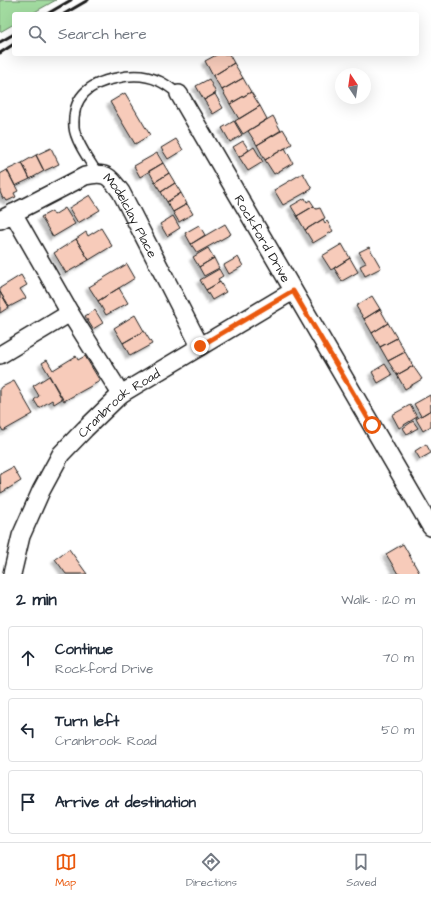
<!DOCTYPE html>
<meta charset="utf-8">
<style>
:root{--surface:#fff;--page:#f2f2f3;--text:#1f2937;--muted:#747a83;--line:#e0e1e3;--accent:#ea580c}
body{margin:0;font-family:"Architects Daughter",sans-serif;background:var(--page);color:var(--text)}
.compass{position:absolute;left:335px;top:68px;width:36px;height:36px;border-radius:50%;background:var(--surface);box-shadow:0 4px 16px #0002;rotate:347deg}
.stop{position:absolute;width:12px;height:12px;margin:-9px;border:3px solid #ea580c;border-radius:50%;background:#fff}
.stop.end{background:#ea580c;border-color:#fff;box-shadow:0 1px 4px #0008}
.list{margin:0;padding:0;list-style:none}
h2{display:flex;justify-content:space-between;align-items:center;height:52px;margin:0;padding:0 16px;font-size:17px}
h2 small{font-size:13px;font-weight:400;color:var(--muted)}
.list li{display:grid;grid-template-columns:26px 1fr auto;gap:12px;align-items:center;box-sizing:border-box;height:64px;margin:0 8px 8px;padding:0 8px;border:1px solid var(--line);border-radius:4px}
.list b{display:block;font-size:15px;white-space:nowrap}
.list p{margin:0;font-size:13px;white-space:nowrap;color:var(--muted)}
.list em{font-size:13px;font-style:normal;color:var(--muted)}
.icon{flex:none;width:22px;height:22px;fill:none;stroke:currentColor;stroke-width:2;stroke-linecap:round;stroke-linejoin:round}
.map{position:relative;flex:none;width:431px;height:574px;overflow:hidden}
.search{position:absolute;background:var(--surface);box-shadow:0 4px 16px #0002;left:12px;right:12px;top:12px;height:44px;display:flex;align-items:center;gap:10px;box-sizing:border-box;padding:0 14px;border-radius:4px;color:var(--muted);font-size:15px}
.sheet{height:268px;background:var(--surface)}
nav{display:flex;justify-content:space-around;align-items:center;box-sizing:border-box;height:56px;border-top:1px solid var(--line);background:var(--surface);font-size:11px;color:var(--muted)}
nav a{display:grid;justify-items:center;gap:2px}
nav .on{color:var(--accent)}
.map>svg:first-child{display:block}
</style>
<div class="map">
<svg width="431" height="574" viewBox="0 0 431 574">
<defs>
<filter id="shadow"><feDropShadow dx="-3.5" dy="3.5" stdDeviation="1" flood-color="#0004"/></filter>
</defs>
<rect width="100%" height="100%" fill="#fff"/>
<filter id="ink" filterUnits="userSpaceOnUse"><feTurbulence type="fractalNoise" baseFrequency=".025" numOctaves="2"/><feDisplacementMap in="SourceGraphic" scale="8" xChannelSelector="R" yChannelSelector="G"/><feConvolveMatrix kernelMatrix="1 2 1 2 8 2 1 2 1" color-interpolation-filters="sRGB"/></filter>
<g filter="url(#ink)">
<path fill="#a2dba0" stroke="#5f7c5e" d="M0,0H56L31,14H14V24L0,32Z"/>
<path fill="#f7cbba" stroke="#1c1c1c" filter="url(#shadow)" d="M218,54H229L234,63L213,76L205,61Z
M234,63L243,78L222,90L213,76Z
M243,78L251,92L230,104L222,90Z
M209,79L216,93L204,100L196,86Z
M251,92L260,106L239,119L230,104Z
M125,93L150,135L135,144L110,102Z
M215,94L223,108L213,114L204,100Z
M260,106L267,119L243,134L235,121Z
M273,116L281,131L257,145L248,131Z
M234,121L242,135L230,142L222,128Z
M283,129L292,144L265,160L257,145Z
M176,139L183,150L168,159L161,148Z
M243,141L249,150L239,157L233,147Z
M254,147L263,162L248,171L239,157Z
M51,148L59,164L44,171L36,155Z
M285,148L293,163L274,174L265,160Z
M157,153L163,163L140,177L134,166Z
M36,155L44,171L30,179L22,163Z
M22,163L30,179L15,186L7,170Z
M163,163L169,173L155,182L149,171Z
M7,170L18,191L14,193L16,197L7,201L5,198L3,199L0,192V174Z
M169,173L175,183L161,192L155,182Z
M303,173L312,189L283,205L274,190Z
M175,183L181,193L167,202L161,192Z
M181,193L187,204L173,212L167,202Z
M90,195L100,210L78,223L69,208Z
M305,198L307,202L310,200L314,206L297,216L291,206Z
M187,204L193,214L179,222L173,212Z
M314,206L316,209L320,208L325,218L305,230L297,216Z
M65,208L75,224L53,237L41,217L52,211L54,215Z
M173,216L180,228L167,236L160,224Z
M323,219L325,223L327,221L333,231L313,243L305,230Z
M225,224L231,234L197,253L191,244Z
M199,225L205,235L191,244L185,233Z
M101,228L112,246L89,260L76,239L86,232L88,236Z
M76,239L89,260L66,273L54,253Z
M342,244L350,258L331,270L322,256Z
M369,247L381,268L365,276L360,266L366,263L359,252Z
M208,248L214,258L199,267L193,257Z
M238,257L243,266L229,274L224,265Z
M214,258L219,268L204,276L199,267Z
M350,258L358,272L342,281L334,268Z
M127,264L135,278L98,301L89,287Z
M219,269L223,276L218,279L220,282L206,290L200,280Z
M21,275L27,285L20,289L26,298L9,307L0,292V288Z
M220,282L226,292L212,300L206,290Z
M119,288L128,303L106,315L98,301Z
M0,292L9,307L0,313Z
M372,296L380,309L364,319L356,306Z
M380,309L388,323L372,333L364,319Z
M95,310L103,323L93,329L85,316Z
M135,315L144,331L123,343L114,328Z
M388,323L397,338L380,347L372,333Z
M144,331L152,344L130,356L123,343Z
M397,338L405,352L388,361L380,347Z
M405,352L413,366L397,375L388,361Z
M76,356L78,360L85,356L100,381L64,401L42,363L47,360L53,370Z
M385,364L392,375L378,383L372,372Z
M413,366L422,379L405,389L397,375Z
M49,376L62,399L54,404L52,400L39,408L34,400L39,396L33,386Z
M14,381L33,414L3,431L0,426V388Z
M430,395L431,410L421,416L414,404Z
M410,405L417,417L399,428L392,415Z
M431,410V426L423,431L416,419Z
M413,421L418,428L407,434L403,428Z
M426,444L431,453L420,459L415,451Z
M13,467L21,481L1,493L0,474Z
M403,544L420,574H398L386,554Z
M69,549L87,574H66L55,559Z"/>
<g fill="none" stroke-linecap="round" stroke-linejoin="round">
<g stroke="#1c1c1c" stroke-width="12">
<path id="lane" d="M97,173C90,161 75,141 74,127C72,97 89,83 117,78C130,75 146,75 159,81C166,84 173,90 179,94"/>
</g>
<g stroke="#1c1c1c" stroke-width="20">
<g id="street">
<path id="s1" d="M179,94L431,527"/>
<path d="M13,213L70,313L121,394"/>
<path id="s2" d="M0,220L85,176C106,171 109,176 121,192L200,346"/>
<path d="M0,355L70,313"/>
<path id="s3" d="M12,574L21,536L41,491L61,454L85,429L121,394L293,291"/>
</g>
</g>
<use href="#lane" stroke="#fff" stroke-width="9"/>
<use href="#street" stroke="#fff" stroke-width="17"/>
<path stroke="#1c1c1c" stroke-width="3" d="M47,14L71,0
M64,14L88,0
M0,42L14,34
M0,53L14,44"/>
</g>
</g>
<g fill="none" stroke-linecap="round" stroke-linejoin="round" filter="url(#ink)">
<path stroke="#ea580c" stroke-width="5" d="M200,346L293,291L372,425"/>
</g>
<g text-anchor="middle" stroke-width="3.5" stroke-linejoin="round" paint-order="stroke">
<g font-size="13" fill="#1c1c1c" stroke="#fff">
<text dy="5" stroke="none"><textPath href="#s2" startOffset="164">Modelclay Place</textPath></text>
<text dy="5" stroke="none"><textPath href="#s1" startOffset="167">Rockford Drive</textPath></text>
<text dy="5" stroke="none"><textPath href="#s3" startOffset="208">Cranbrook Road</textPath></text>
</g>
</g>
</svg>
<svg class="compass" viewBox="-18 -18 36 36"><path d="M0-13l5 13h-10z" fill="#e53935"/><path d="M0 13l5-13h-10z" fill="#747a83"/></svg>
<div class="stop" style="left:372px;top:425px"></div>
<div class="stop end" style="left:200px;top:346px"></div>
<div class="search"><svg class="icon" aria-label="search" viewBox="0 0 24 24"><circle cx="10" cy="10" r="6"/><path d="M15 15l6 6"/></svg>Search here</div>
</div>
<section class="sheet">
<h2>2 min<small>Walk · 120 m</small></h2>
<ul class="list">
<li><svg class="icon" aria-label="ahead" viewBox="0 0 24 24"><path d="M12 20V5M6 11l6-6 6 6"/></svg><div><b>Continue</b><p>Rockford Drive</p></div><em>70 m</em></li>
<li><svg class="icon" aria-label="left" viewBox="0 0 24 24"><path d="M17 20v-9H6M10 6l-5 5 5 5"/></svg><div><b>Turn left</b><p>Cranbrook Road</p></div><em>50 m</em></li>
<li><svg class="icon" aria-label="arrive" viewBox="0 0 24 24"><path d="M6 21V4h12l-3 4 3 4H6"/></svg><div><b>Arrive at destination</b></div></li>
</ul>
</section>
<nav>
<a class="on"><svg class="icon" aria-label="map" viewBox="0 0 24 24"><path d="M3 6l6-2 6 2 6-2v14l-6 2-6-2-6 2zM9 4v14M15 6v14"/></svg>Map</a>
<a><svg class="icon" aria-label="directions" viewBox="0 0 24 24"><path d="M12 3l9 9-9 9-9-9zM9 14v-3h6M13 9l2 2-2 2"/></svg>Directions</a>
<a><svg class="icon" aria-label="saved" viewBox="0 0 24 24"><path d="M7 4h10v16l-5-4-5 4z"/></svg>Saved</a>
</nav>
